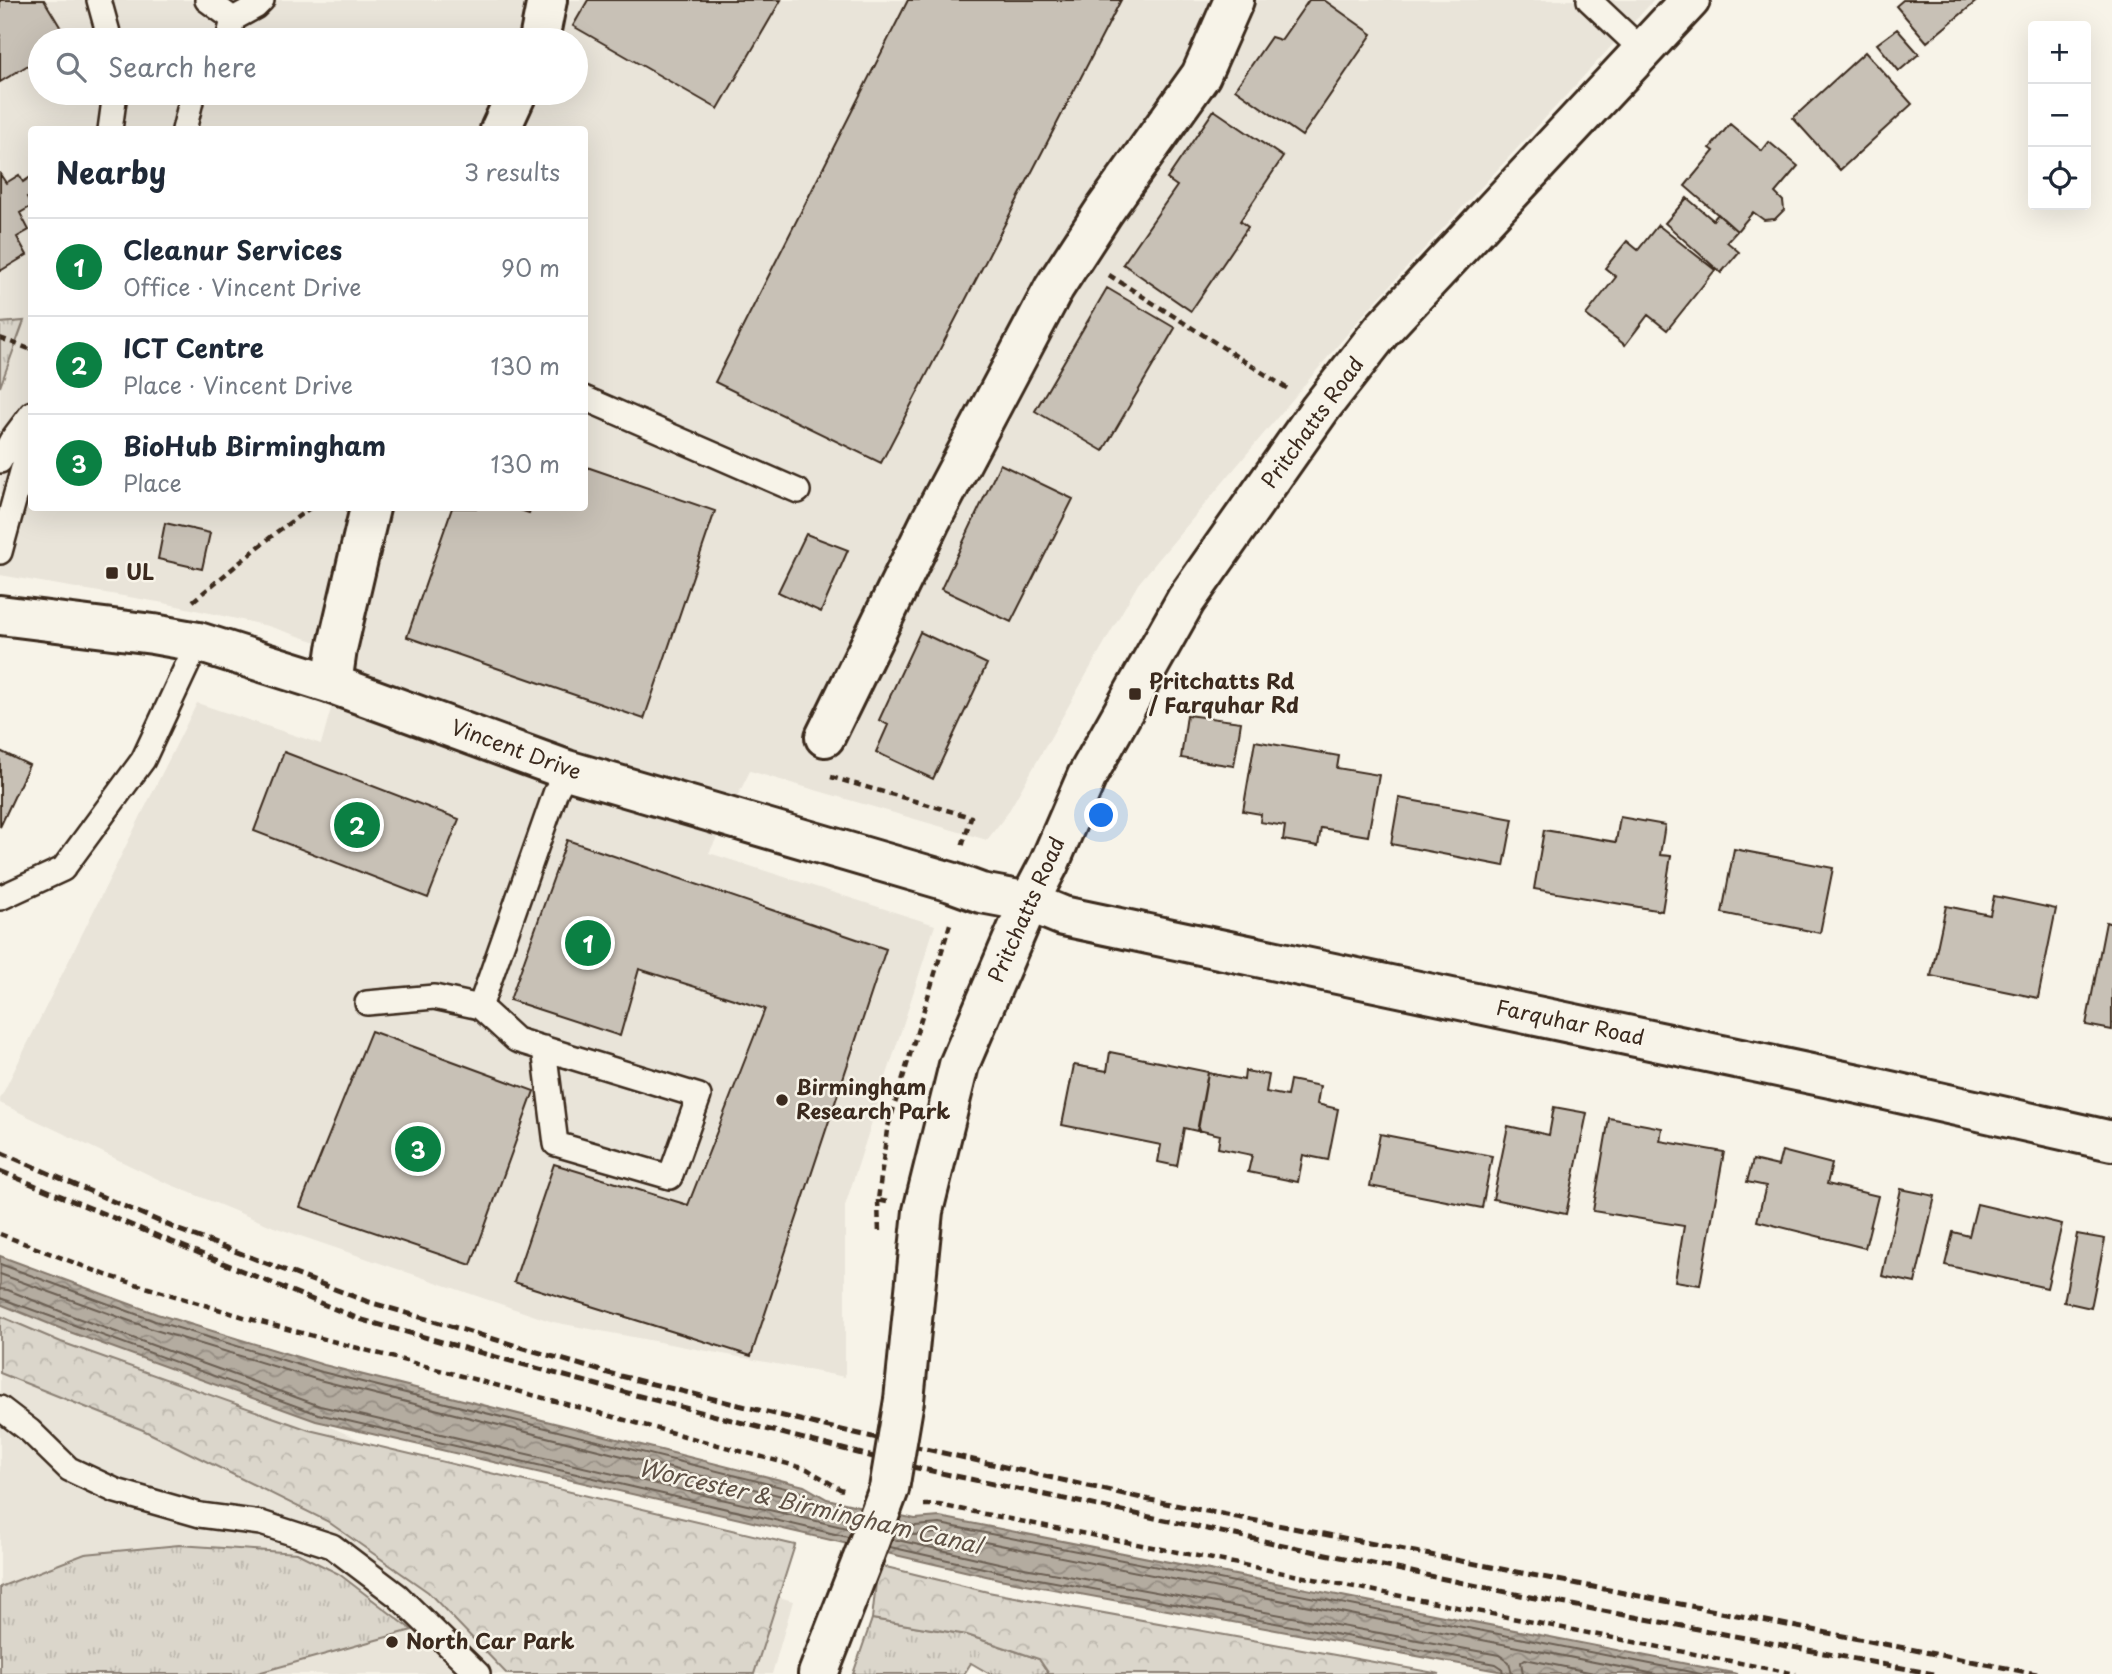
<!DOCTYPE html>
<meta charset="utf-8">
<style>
:root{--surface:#fff;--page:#f6f6f7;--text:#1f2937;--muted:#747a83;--line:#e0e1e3;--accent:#0b8043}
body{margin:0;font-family:"Playpen Sans",sans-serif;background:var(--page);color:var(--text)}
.controls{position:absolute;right:21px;top:21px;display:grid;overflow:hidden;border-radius:7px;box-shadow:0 7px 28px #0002}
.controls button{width:63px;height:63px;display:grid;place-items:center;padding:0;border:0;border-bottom:2px solid var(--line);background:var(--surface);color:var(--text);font:35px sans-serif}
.you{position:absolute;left:1102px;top:816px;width:24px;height:24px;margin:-18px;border:5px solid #fff;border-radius:50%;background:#1a73e8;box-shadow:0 0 0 10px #1a73e833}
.badge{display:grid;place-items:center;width:46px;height:46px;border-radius:50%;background:var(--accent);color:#fff;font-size:23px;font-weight:700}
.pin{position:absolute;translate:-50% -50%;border:4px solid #fff;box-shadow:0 2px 7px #0006}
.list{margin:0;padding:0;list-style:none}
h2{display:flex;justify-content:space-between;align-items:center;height:91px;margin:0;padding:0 28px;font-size:30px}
h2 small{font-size:23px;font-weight:400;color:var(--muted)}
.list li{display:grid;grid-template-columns:46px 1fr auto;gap:21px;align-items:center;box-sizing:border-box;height:98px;padding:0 28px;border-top:2px solid var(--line)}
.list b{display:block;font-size:26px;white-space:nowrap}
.list p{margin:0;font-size:23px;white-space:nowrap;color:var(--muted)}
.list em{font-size:23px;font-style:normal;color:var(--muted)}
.icon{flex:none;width:38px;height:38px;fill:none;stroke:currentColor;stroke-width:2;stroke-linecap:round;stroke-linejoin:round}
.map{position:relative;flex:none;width:2112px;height:1674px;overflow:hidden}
.search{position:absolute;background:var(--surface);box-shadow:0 7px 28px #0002;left:28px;top:28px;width:560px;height:77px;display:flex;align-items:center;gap:18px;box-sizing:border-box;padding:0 24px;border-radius:38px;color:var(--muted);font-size:26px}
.panel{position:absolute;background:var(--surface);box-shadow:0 7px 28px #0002;left:28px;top:126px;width:560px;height:385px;border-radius:7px}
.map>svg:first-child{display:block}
</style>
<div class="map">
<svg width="2112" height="1674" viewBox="0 0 2112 1674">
<defs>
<pattern id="grass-tufts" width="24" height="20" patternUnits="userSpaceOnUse" patternTransform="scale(1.75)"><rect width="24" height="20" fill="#dbd6cb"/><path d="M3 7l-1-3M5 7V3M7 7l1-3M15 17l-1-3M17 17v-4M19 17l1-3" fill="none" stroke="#bdb8ae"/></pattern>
<pattern id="forest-crowns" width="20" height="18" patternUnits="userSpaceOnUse" patternTransform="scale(1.75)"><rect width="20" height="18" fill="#dbd6cb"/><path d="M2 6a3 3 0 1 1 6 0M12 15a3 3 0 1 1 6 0" fill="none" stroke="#bdb8ae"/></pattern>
<pattern id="water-waves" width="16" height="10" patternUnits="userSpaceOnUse" patternTransform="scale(1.75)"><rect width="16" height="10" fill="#b4aca0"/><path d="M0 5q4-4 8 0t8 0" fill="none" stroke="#948c82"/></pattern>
</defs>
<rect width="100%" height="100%" fill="#f7f3e8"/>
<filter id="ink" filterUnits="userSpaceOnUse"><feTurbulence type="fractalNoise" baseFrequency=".0143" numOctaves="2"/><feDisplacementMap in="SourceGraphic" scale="14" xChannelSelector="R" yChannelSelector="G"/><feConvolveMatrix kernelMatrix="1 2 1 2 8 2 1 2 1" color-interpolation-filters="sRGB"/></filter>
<g filter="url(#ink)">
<path fill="#e9e4d9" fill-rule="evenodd" d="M0,0H1654L1364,314L1138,584L1007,814L987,840L750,771L709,853L935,925L845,1206V1377L553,1322L274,1227L162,1181L0,1103V1099L197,703L321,744L347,652L268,626L164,603L0,575ZM40,40H576V93H40ZM32,130H584V508H32Z
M0,1304L67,1331L316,1421L645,1559L793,1601L772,1674H0Z"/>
<path fill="url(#grass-tufts)" stroke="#8b8074" stroke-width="2" d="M24,321L0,387V323Z
M179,1545L297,1553L339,1574L412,1630L254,1674H0V1587L85,1554Z
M872,1619L967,1635L1039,1659L1049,1674H990L971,1663L964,1674H853Z"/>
<path fill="url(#forest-crowns)" stroke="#8b8074" stroke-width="2" d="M0,1316L61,1342L309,1430L795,1545L754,1674H507L428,1592L327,1521L143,1430L0,1373Z
M878,1565L988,1592L1440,1674H1049L1039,1659L967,1635L872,1619Z"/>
<path fill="url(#water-waves)" stroke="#84786c" stroke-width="2" d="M0,1256L157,1314L324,1365L804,1486L827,1499L915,1519L940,1517L1738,1674H1514L999,1579L316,1421L67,1331L0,1304Z"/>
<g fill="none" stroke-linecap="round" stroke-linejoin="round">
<path stroke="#6b5e52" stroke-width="2" d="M0,1264L155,1321L322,1372L801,1492L825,1506L858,1513
M0,1274L152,1329L319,1380L798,1500L821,1514L854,1521
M0,1289L8,1290L72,1316L320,1406L851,1529
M0,1298L318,1414L848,1537
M899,1522L915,1526L940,1524L1701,1674
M896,1531L914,1535L939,1533L1655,1674
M893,1539L1003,1564L1499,1655L1509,1662L1512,1674
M890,1547L1001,1572L1496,1664L1502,1668L1503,1674
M1523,1674L1521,1662L1525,1659L1599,1674"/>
</g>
<path fill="#c8c1b6" stroke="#3b2a1e" stroke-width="2" d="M0,0H44L68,40H40V58L0,82Z
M588,0H781L718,109L573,26Z
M908,0H1121L881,463L715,382Z
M1309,0H1324L1372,34L1302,136L1235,89L1271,37L1281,40Z
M1903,0H1978L1927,42L1896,6Z
M1897,29L1919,54L1899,71L1877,44Z
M1865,52L1912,104L1840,170L1793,118Z
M1214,110L1283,157L1240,221L1248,227L1191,311L1123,264L1177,186L1167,179Z
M1730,124L1762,151L1769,142L1798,166L1775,193L1783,201L1784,210L1775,219L1764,220L1753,212L1737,231L1685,186L1714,151L1710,148Z
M0,174L6,183L19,175L23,182L32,176V195L27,197L32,206L20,213L29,230L17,237L27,255L0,271Z
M1687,198L1713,220L1718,214L1737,231L1727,242L1739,252L1721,273L1665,223Z
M1658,225L1715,270L1667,330L1648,315L1625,345L1586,315L1616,277L1605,268L1627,241L1638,250Z
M1107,288L1175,328L1103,451L1035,411Z
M1000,464L1073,499L1011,622L941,589Z
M584,466L715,511L644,719L407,637L452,508H514L529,513L531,508H584Z
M165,523L210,533L202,569L158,559Z
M806,534L848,550L821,612L778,592Z
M920,632L987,664L933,779L876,752L888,725L879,720Z
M1187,715L1241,722L1234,766L1181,758Z
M1255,741L1339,756L1337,768L1379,775L1368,836L1321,828L1318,846L1283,840L1285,826L1260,822L1261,814L1243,811Z
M0,751L29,765L0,827Z
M284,752L459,819L428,898L254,831Z
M1399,798L1513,819L1504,866L1391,844Z
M1620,817L1665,825L1660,855L1671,856L1662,911L1534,889L1544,830L1616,842Z
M567,840L886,949L751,1356L514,1282L554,1164L688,1205L765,1009L639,969L620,1036L510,1000Z
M1734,849L1833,868L1820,933L1722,913Z
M1994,896L2056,909L2038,998L1931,976L1946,906L1990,915Z
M2106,922L2112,924V1030L2086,1025Z
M371,1031L534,1091L471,1265L300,1207Z
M1110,1052L1208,1072L1197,1131L1184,1128L1177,1166L1158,1162L1161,1145L1062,1125L1074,1065L1107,1071Z
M1245,1071L1269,1075L1266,1092L1287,1096L1290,1080L1320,1086L1317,1104L1338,1109L1328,1160L1303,1155L1298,1182L1248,1172L1252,1155L1218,1148L1220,1135L1198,1130L1208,1073L1244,1080Z
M1554,1107L1587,1113L1566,1214L1493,1199L1508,1126L1549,1135Z
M1609,1118L1662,1128L1660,1141L1724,1152L1700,1285L1675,1281L1684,1226L1593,1211Z
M1380,1134L1492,1156L1482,1208L1370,1186Z
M1782,1151L1832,1164L1827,1184L1878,1196L1865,1248L1757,1221L1766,1186L1747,1182L1753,1160L1778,1166Z
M1901,1189L1935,1196L1915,1283L1882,1276Z
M1977,1204L2062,1224L2047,1288L1945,1265L1953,1232L1969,1236Z
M2077,1234L2105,1239L2091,1308L2064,1302Z"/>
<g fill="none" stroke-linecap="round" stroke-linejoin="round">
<g stroke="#3b2a1e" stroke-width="28">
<path id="lane" d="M99,0L110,40
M207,0L233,19L228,40
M1589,0L1642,50
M233,19L255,7L262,0
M110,130L115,93
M184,130L193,93
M584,398L798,491
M0,461L11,441L32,413
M0,552L32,435
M0,898L63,869L143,760L198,642
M367,1003L434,997L480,1007
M544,1048L556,1144L670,1177L699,1096L516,1040L480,1007L556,791L567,770
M0,1408L30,1431L69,1469L116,1491L200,1515L261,1523L332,1546L398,1596L478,1674"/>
</g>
<g stroke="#3b2a1e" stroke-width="44">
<path id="street" d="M539,40L547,0
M500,130L517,93
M332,684L337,649L370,508
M825,737L930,522L1054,288L1104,211L1201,75L1234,0
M1029,902L1063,916L1868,1086L2112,1141"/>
</g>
<g stroke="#3b2a1e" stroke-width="44">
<path id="secondary" d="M0,615L153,634L198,642L332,684L567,770L951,882L981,893L1029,902
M904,1400L923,1211L959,1065L1029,902L1049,864L1087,776L1186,600L1320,409L1382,330L1690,0
M818,1674L862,1561"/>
</g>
<path stroke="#3b2a1e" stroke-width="4.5" stroke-dasharray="7 5" stroke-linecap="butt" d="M1109,275L1288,389
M0,338L32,350
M193,601L278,531L310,508
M831,777L971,817L962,847
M878,1200L879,1234
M887,1202L878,1200L887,1130L951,921
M0,1234L106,1275L254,1320L807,1469L840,1489L847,1491
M924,1505H939L1796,1674"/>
<use href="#lane" stroke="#f7f3e8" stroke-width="23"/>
<use href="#street" stroke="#f7f3e8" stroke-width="38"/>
<use href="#secondary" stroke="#f7f3e8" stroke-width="38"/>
<path stroke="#3b2a1e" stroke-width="5" stroke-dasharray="10 5" stroke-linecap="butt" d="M0,1152L179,1230L366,1301L608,1373L820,1425L1150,1500L2037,1674
M0,1171L359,1319L601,1386L908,1466L1530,1597L1934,1674"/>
<g stroke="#3b2a1e" stroke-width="44" stroke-linecap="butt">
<path id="secondary-bridge" d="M862,1561L889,1489L904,1400"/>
</g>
<use href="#secondary-bridge" stroke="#f7f3e8" stroke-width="38"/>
</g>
</g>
<g fill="#3b2a1e" stroke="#f7f3e8" stroke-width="2.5">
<rect x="105" y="566" width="14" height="14" rx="3.5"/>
<rect x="1128" y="687" width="14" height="14" rx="3.5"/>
<circle cx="782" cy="1100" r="7"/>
<circle cx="392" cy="1642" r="7"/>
</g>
<g text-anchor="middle" stroke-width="5" stroke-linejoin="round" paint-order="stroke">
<g font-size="21" fill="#3b2a1e" stroke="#f7f3e8">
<text transform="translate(1313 423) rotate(-54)" y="7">Pritchatts Road</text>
<text transform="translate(516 750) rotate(20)" y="7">Vincent Drive</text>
<text transform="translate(1027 910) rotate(-66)" y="7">Pritchatts Road</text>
<text transform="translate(1570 1023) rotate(12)" y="7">Farquhar Road</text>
</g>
<g font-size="21" font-weight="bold" fill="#3b2a1e" stroke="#f7f3e8" text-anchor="start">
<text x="126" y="580">UL</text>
<text x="1149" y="689">Pritchatts Rd<tspan x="1149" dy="24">/ Farquhar Rd</tspan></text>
<text x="796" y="1095">Birmingham<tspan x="796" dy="24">Research Park</tspan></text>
<text x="406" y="1649">North Car Park</text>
</g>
<g font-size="23" font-style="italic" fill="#5f5145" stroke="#f7f3e8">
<text transform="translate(810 1507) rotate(13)" y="8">Worcester &amp; Birmingham Canal</text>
</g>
</g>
</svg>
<div class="controls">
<button>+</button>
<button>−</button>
<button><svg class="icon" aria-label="locate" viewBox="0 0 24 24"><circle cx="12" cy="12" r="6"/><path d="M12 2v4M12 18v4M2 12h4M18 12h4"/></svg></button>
</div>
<div class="you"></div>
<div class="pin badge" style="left:588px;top:943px">1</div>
<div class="pin badge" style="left:357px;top:825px">2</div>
<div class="pin badge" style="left:418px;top:1149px">3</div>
<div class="search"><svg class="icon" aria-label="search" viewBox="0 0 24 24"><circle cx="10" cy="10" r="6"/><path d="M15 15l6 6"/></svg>Search here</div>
<section class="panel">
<h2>Nearby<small>3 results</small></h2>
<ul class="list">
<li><span class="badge">1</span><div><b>Cleanur Services</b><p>Office · Vincent Drive</p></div><em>90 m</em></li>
<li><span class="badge">2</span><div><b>ICT Centre</b><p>Place · Vincent Drive</p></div><em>130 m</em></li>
<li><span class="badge">3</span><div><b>BioHub Birmingham</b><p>Place</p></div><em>130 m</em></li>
</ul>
</section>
</div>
